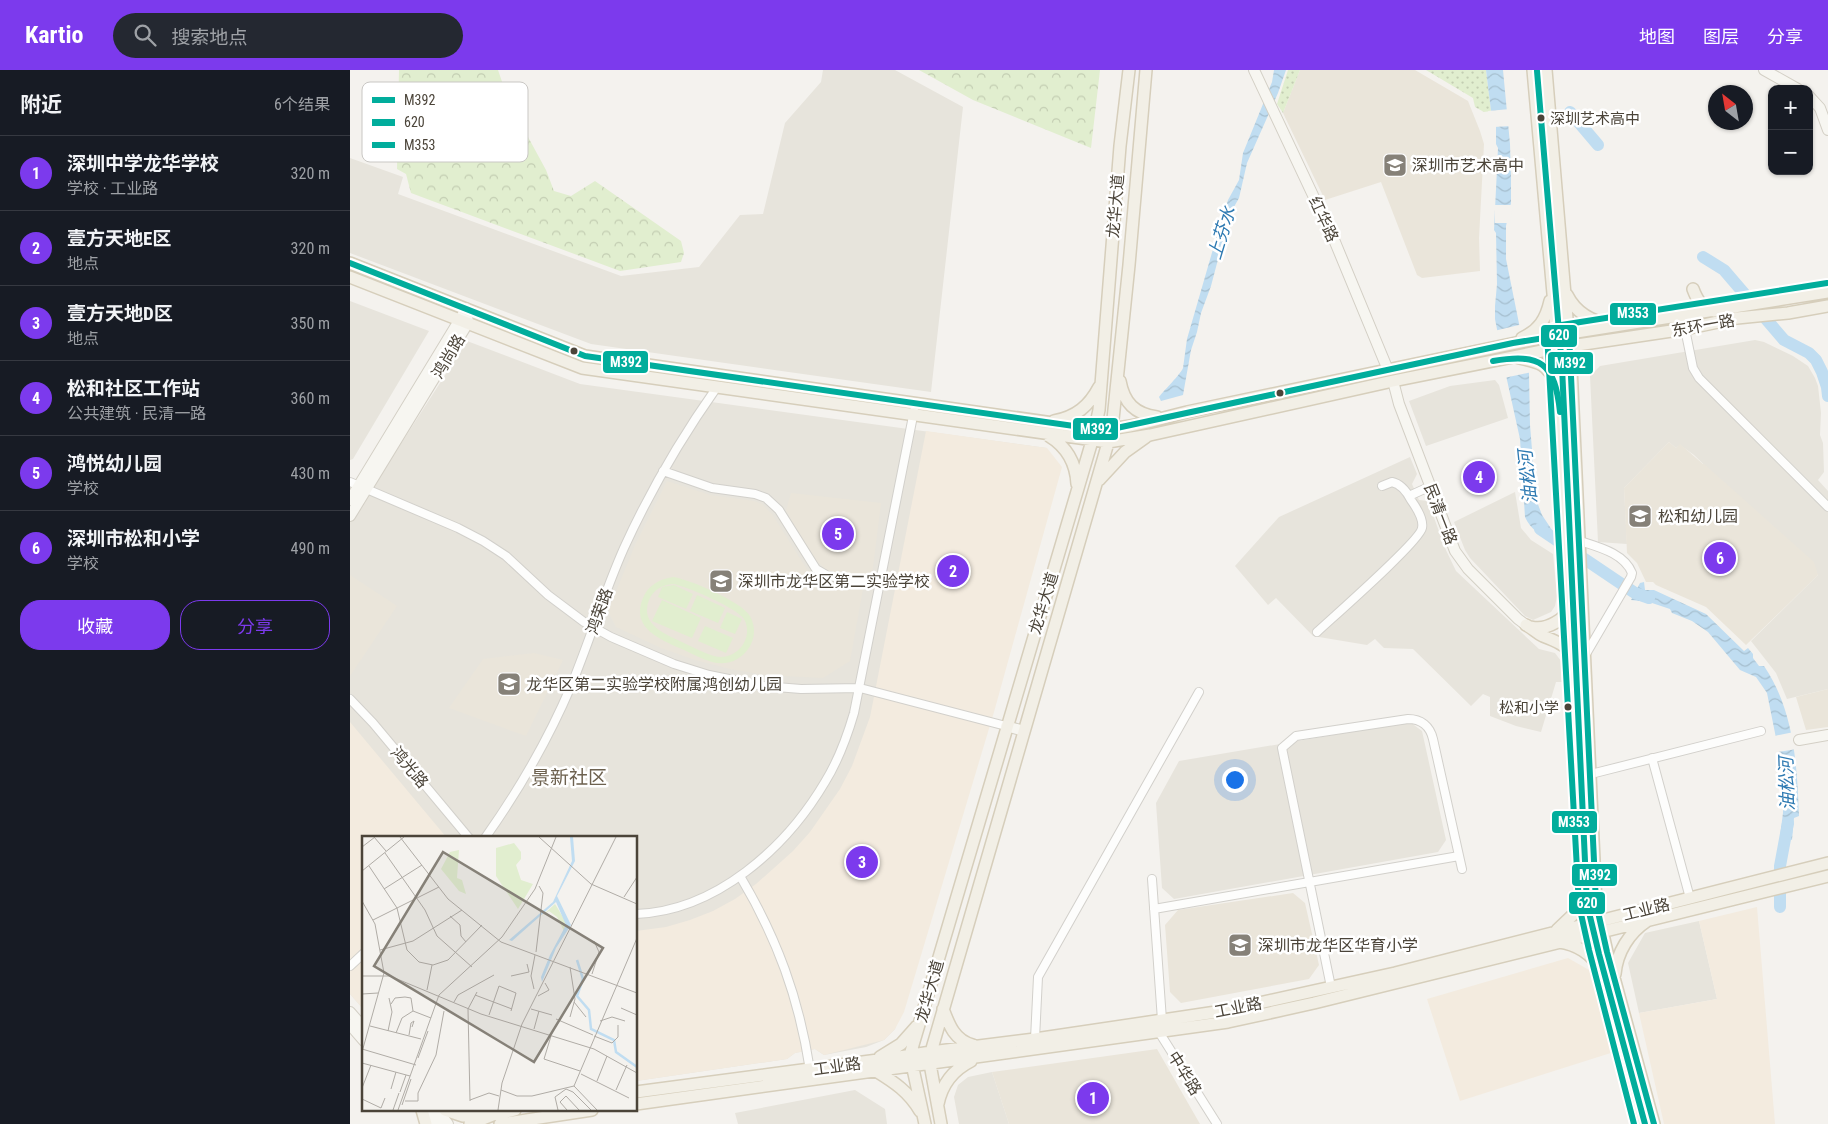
<!DOCTYPE html>
<html lang="zh">
<meta charset="utf-8">
<style>
:root{--surface:#171b24;--page:#242831;--text:#f1f3f6;--muted:#9ea1a6;--line:#363941;--accent:#7c3aed}
body{margin:0;font-family:"Roboto Condensed","Noto Sans SC",sans-serif;background:var(--page);color:var(--text)}
.controls{position:absolute;right:15px;top:15px;display:grid;overflow:hidden;border-radius:10px;box-shadow:0 1px 4px #0004}
.controls button{width:45px;height:45px;display:grid;place-items:center;padding:0;border:0;border-bottom:1px solid var(--line);background:var(--surface);color:var(--text);font:25px sans-serif}
.compass{position:absolute;left:1358px;top:15px;width:45px;height:45px;border-radius:50%;background:var(--surface);box-shadow:0 1px 4px #0004;rotate:329deg}
.you{position:absolute;left:884px;top:709px;width:18px;height:18px;margin:-12px;border:4px solid #fff;border-radius:50%;background:#1a73e8;box-shadow:0 0 0 8px #1a73e833}
.badge{display:grid;place-items:center;width:32px;height:32px;border-radius:50%;background:var(--accent);color:#fff;font-size:16px;font-weight:700}
.pin{position:absolute;translate:-50% -50%;border:2px solid #fff;box-shadow:0 1px 5px #0006}
.list{margin:0;padding:0;list-style:none}
h2{display:flex;justify-content:space-between;align-items:center;height:65px;margin:0;padding:0 20px;font-size:21px}
h2 small{font-size:16px;font-weight:400;color:var(--muted)}
.list li{display:grid;grid-template-columns:32px 1fr auto;gap:15px;align-items:center;box-sizing:border-box;height:75px;padding:0 20px;border-top:1px solid var(--line)}
.list b{display:block;font-size:19px;white-space:nowrap}
.list p{margin:0;font-size:16px;white-space:nowrap;color:var(--muted)}
.list em{font-size:16px;font-style:normal;color:var(--muted)}
.actions{display:flex;gap:10px;padding:15px 20px}
.actions a{flex:1;padding:11px 0;border:1px solid var(--accent);border-radius:20px;text-align:center;font-size:18px;color:var(--accent)}
.actions .main{background:var(--accent);color:#fff}
.icon{flex:none;width:28px;height:28px;fill:none;stroke:currentColor;stroke-width:2;stroke-linecap:round;stroke-linejoin:round}
.map{position:relative;flex:none;width:1478px;height:1054px;overflow:hidden}
header{display:flex;align-items:center;gap:30px;box-sizing:border-box;height:70px;padding:0 25px;background:var(--accent);color:#fff}
header strong{font-size:24px}
nav{display:flex;gap:28px;margin-inline-start:auto;font-size:18px}
.search{width:350px;height:45px;background:var(--page);display:flex;align-items:center;gap:12px;box-sizing:border-box;padding:0 18px;border-radius:28px;color:var(--muted);font-size:19px}
main{display:flex}
aside{flex:1;background:var(--surface)}
.map>svg:first-child{display:block}
</style>
<header>
<strong>Kartio</strong>
<div class="search"><svg class="icon" aria-label="search" viewBox="0 0 24 24"><circle cx="10" cy="10" r="6"/><path d="M15 15l6 6"/></svg>搜索地点</div>
<nav><a>地图</a><a>图层</a><a>分享</a></nav>
</header>
<main>
<aside>
<h2>附近<small>6个结果</small></h2>
<ul class="list">
<li><span class="badge">1</span><div><b>深圳中学龙华学校</b><p>学校 · 工业路</p></div><em>320 m</em></li>
<li><span class="badge">2</span><div><b>壹方天地E区</b><p>地点</p></div><em>320 m</em></li>
<li><span class="badge">3</span><div><b>壹方天地D区</b><p>地点</p></div><em>350 m</em></li>
<li><span class="badge">4</span><div><b>松和社区工作站</b><p>公共建筑 · 民清一路</p></div><em>360 m</em></li>
<li><span class="badge">5</span><div><b>鸿悦幼儿园</b><p>学校</p></div><em>430 m</em></li>
<li><span class="badge">6</span><div><b>深圳市松和小学</b><p>学校</p></div><em>490 m</em></li>
</ul>
<div class="actions"><a class="main">收藏</a><a>分享</a></div>
</aside>
<div class="map">
<svg width="1478" height="1054" viewBox="0 0 1478 1054">
<defs>
<pattern id="forest-crowns" width="20" height="18" patternUnits="userSpaceOnUse" patternTransform="scale(1.25)"><rect width="20" height="18" fill="#e1eecf"/><path d="M2 6a3 3 0 1 1 6 0M12 15a3 3 0 1 1 6 0" fill="none" stroke="#c3cdb2"/></pattern>
<pattern id="park-dots" width="8" height="8" patternUnits="userSpaceOnUse" patternTransform="scale(1.25)"><rect width="8" height="8" fill="#e1eecf"/><path d="M2 2h.1M6 6h.1" fill="none" stroke="#c3cdb2" stroke-width="1.8" stroke-linecap="round"/></pattern>
<pattern id="water-waves" width="16" height="10" patternUnits="userSpaceOnUse" patternTransform="scale(1.25)"><rect width="16" height="10" fill="#c0ddf1"/><path d="M0 5q4-4 8 0t8 0" fill="none" stroke="#a6bfcf"/></pattern>
</defs>
<rect width="100%" height="100%" fill="#f4f2ee"/>
<path fill="#e7e4dc" d="M473,0H545L613,37L581,322L241,274L0,183V88L53,107L48,124L271,206L349,197L390,145L413,144L435,53L471,12Z
M0,231L79,261L3,389L0,390Z
M1405,270L1414,272L1443,286L1458,296L1465,308L1468,316L1471,343L1470,365L1473,373L1474,402L1468,410L1478,421V619L1437,629L1426,603L1401,571L1468,505L1344,385L1330,375L1326,378L1319,372L1274,418L1277,474L1248,472L1240,306L1250,296Z
M117,271L230,314L697,378L545,959L534,970L516,977L474,985L465,979L445,983L437,989L286,1011V768H14V940L0,924V435L9,439Z
M1145,310L1149,315L1158,348L1076,376L1059,331L1100,316Z
M1060,387L1067,404L1062,414L1069,430L1078,431L1095,478L1106,501L1189,579L1205,583L1211,591L1212,612H1206L1191,662L1166,656L1140,646V627L1133,624L1121,636L1063,579L1034,578L1025,569L1017,575L963,566L926,528L918,535L885,496L929,447Z
M1165,422L1171,458L1181,470L1203,484L1207,526L1205,536L1201,542L1183,550L1175,546L1120,488L1115,480L1104,452Z
M1060,652L1072,661L1096,770L1088,782L824,829L812,818L806,733L829,691Z
M1349,851L1367,929L1289,943L1278,893L1295,863Z
M642,1002L659,1054H609L604,1027L608,1015L618,1007Z
M505,1020L535,1039L537,1054H388L385,1043Z"/>
<path fill="#f3ebdf" d="M576,361L697,378L712,397L644,642L554,942L545,959L534,970L474,985L465,979L445,983L437,989L286,1011V861L316,857L340,850L363,841L385,829L406,814L443,781L460,762L490,719L502,696L520,647Z
M0,652L97,768H14V940L0,924Z
M1407,837L1425,1054H1314L1289,943L1367,929L1349,851Z
M1218,888L1248,905L1267,981L1110,1031L1077,929Z"/>
<path fill="#eae5da" d="M950,0H1065L1118,31L1130,61L1134,74L1129,168L1130,201L1072,208L1067,205L1031,112L975,130L933,43Z
M1319,372L1326,378L1330,374L1353,394H1354L1464,492L1468,505L1396,575L1356,537L1306,515L1303,512H1296L1287,493L1277,483L1274,418Z
M317,411L360,425L404,431L412,434L422,444L456,498L461,504L476,513L513,519L500,591L473,608L416,605L380,599L345,590L311,578L266,557L258,541L285,475Z
M441,423L531,433L522,505L479,502L462,487L436,440Z
M0,505L47,536L0,606Z
M184,583L213,590L176,666L99,638L133,589Z
M1478,619V657L1456,660L1446,627Z
M943,823L955,833L969,895L959,909L831,933L820,922L815,855L828,840Z
M807,979L850,1054H659L642,1002Z"/>
<path fill="#e1eecf" fill-rule="evenodd" d="M323,507C339,509 392,532 400,546C414,571 389,600 362,592C352,589 343,584 334,580C312,570 280,559 293,528C298,515 310,509 323,507ZM323,514C336,516 387,538 394,549C405,569 385,592 364,586C354,583 345,578 336,574C318,565 289,556 299,530C303,520 312,515 323,514Z
M324,515L343,524L336,539L308,527L312,517Z
M347,525L375,538L368,553L340,541Z
M312,530L351,548L342,568L302,551Z
M377,542L392,549L385,564L370,558Z
M355,556L383,568L376,583L348,571Z"/>
<path fill="url(#forest-crowns)" d="M49,0H148L159,32L196,100L204,121L221,126L245,111L331,171L334,183L331,192L270,201L61,123L56,104L47,99Z
M569,0H750L741,78L623,30Z"/>
<path fill="url(#park-dots)" d="M938,0H950L933,43L927,34Z
M1076,0H1136L1141,41L1134,42L1125,37L1123,28Z"/>
<path fill="url(#water-waves)" d="M924,0H936L928,23L897,93L889,128L880,144L861,216L851,243L847,262L841,280L833,325L811,331L809,327C815,319 830,305 833,298L837,269L870,155L878,130L889,110L893,83L922,12Z
M1136,0H1153L1160,74L1161,107V133L1156,156V189L1179,303L1180,355L1186,429L1192,445L1202,460L1203,473C1192,466 1180,459 1175,447L1170,369L1157,310L1145,249V236L1147,214L1146,163L1144,160L1148,78L1146,74V57L1141,41Z
M1294,512L1295,520H1304L1356,544L1394,581L1398,578L1403,584V588L1409,596H1414C1444,640 1447,694 1449,746L1444,748L1442,770L1430,766L1433,743V703L1417,623L1406,607L1390,600L1358,562L1342,551L1322,543L1320,539L1299,532L1281,530L1290,513Z"/>
<path fill="#f4f2ee" d="M1160,39L1161,56L1144,57L1138,41Z
M1145,135H1163L1160,153H1145Z
M1173,254L1182,302L1154,308L1144,261Z
M1444,662L1447,679L1428,682L1424,666Z"/>
<g fill="none" stroke-linecap="round" stroke-linejoin="round">
<path stroke="#c0ddf1" stroke-width="12" d="M1220,42L1248,75
M1353,187L1374,200L1434,270L1459,283L1466,290L1472,302L1477,317L1478,326
M1190,459L1285,523L1299,528
M1430,837V796L1438,753"/>
<g stroke="#d2d0cb" stroke-width="10">
<path id="street" d="M1335,259L1343,298L1349,308L1478,437
M313,401L362,418L405,424L416,428L429,440L466,499L478,506L530,514
M0,412L108,458L133,471L156,486L198,525L234,552L261,567L324,594L359,605L414,616L451,619L510,618L656,656
M1059,426L1081,416
M1230,471C1248,477 1274,483 1282,503L1281,507L1236,584
M967,562C982,548 1070,471 1072,458C1074,449 1066,437 1061,430C1057,422 1051,414 1042,412L1032,416
M0,629L23,653L119,768
M1302,688L1340,828
M1241,704L1411,661
M135,768C169,720 198,670 221,616C240,570 254,523 274,478C300,421 331,368 367,317
M390,806C427,868 449,928 460,1000
M802,809L812,950L809,962L867,1054
M804,839L1109,786
M286,844C366,841 436,778 475,712C488,691 497,667 504,643L564,341
M0,896L14,883
M981,917L932,678L946,666L1058,649C1071,649 1080,656 1083,669L1112,799
M685,969L688,907L849,622"/>
</g>
<g stroke="#d3cfc5" stroke-width="12">
<path id="secondary" d="M904,0L985,172L1038,300
M1414,0L1448,19
M1459,26L1470,38L1478,60
M1043,311L1049,334L1105,481L1118,499L1168,549L1176,555
M0,430L113,244
M0,446L118,253L116,238
M656,656L674,661
M1449,670L1478,665
M0,942L14,958
M0,955L14,971
M75,1040L87,1054
M87,1040L98,1054"/>
</g>
<g stroke="#d6cebb" stroke-width="14">
<path id="primary" d="M1183,0L1205,246L1218,463L1238,834L1247,878L1293,1054
M1196,0L1221,296L1246,833L1257,882L1304,1054
M0,193L235,286L745,359C776,360 807,349 837,342L1195,267L1478,222
M0,207L232,298L758,372L800,365L1043,311L1207,278L1335,259L1387,248L1438,243L1478,236
M1343,219C1347,230 1352,238 1364,241
M1217,225C1226,243 1242,252 1262,255
M1172,268C1189,260 1196,249 1200,231
M1169,288C1189,292 1198,294 1206,314
M770,311C774,333 785,344 807,347
M704,351C726,347 739,336 749,317
M699,366C717,377 726,393 727,414
M749,410L775,382L796,367
M1176,555C1182,558 1187,563 1193,566C1207,572 1217,574 1224,590
M1181,557C1197,561 1216,549 1222,534
M1207,860L1228,840L1236,824
M1209,872C1226,874 1242,884 1250,899
M1265,904C1267,882 1279,863 1297,851
M593,939C599,955 605,971 623,975
M530,987L551,974L567,956
M526,1001C544,1012 559,1022 570,1041
M286,1022L543,988L581,982L685,969L873,941L1045,903L1478,793
M286,1034L878,952L964,933L1478,806
M588,1034C592,1014 603,1000 621,991
M72,1040L76,1054
M95,1040L113,1046L143,1045
M120,1054L143,1045L165,1040
M150,1054L242,1040
M575,1054L560,985L742,371L749,340L770,76L779,0
M591,1054L580,994L581,982L762,359L779,195L796,0"/>
</g>
<use href="#street" stroke="#fdfdfc" stroke-width="8"/>
<use href="#secondary" stroke="#f7f6f1" stroke-width="10"/>
<use href="#primary" stroke="#f2efe6" stroke-width="11"/>
<g stroke="#fff" stroke-width="10">
<path id="bus-1" d="M0,193L235,286L745,359H762L1163,273L1219,264L1246,833L1257,882L1304,1054
M1143,291C1191,283 1205,293 1210,342"/>
</g>
<g stroke="#fff" stroke-width="10">
<path id="bus-2" d="M1187,1L1212,297L1237,834L1249,884L1295,1054"/>
</g>
<g stroke="#fff" stroke-width="10">
<path id="bus-3" d="M1284,1054L1239,880L1229,835L1197,263L1200,259L1205,256L1477,213"/>
</g>
<use href="#bus-1" stroke="#01ad9c" stroke-width="6"/>
<use href="#bus-2" stroke="#01ad9c" stroke-width="6"/>
<use href="#bus-3" stroke="#01ad9c" stroke-width="6"/>
</g>
<defs>
<g id="school-square" transform="scale(1.25)"><rect x="-9" y="-9" width="18" height="18" rx="4" fill="#868178" stroke="#fff"/><path d="M0-5L7-2L0 1L-7-2ZM-4 1L0 2.5L4 1V4Q0 6-4 4Z" fill="#fff"/></g>
</defs>
<g fill-rule="evenodd">
<use href="#school-square" x="1045" y="95"/>
<use href="#school-square" x="1290" y="446"/>
<use href="#school-square" x="371" y="511"/>
<use href="#school-square" x="159" y="614"/>
<use href="#school-square" x="890" y="875"/>
</g>
<g fill="#4b4439" stroke="#fff" stroke-width="2">
<circle cx="1191" cy="48" r="4.5"/>
<circle cx="224" cy="281" r="4.5"/>
<circle cx="930" cy="323" r="4.5"/>
<circle cx="1218" cy="637" r="4.5"/>
</g>
<g text-anchor="middle" stroke-width="5" stroke-linejoin="round" paint-order="stroke">
<g font-size="15" fill="#4b4439" stroke="#fff" text-anchor="start">
<text x="1200" y="54">深圳艺术高中</text>
<text x="1209" y="643" text-anchor="end">松和小学</text>
</g>
<g font-size="16" fill="#4b4439" stroke="#fff" text-anchor="start">
<text x="1062" y="101">深圳市艺术高中</text>
<text x="1308" y="452">松和幼儿园</text>
<text x="388" y="517">深圳市龙华区第二实验学校</text>
<text x="176" y="620">龙华区第二实验学校附属鸿创幼儿园</text>
<text x="908" y="881">深圳市龙华区华育小学</text>
</g>
<g font-size="16" fill="#4b4439" stroke="#fff">
<text transform="translate(765 136) rotate(-85)" y="6">龙华大道</text>
<text transform="translate(974 149) rotate(65)" y="6">红华路</text>
<text transform="translate(1353 255) rotate(-10)" y="6">东环一路</text>
<text transform="translate(98 286) rotate(-59)" y="6">鸿尚路</text>
<text transform="translate(1091 444) rotate(69)" y="6">民清一路</text>
<text transform="translate(693 533) rotate(-73)" y="6">龙华大道</text>
<text transform="translate(249 541) rotate(-70)" y="6">鸿荣路</text>
<text transform="translate(60 697) rotate(50)" y="6">鸿光路</text>
<text transform="translate(1296 839) rotate(-14)" y="6">工业路</text>
<text transform="translate(579 921) rotate(-74)" y="6">龙华大道</text>
<text transform="translate(888 937) rotate(-11)" y="6">工业路</text>
<text transform="translate(487 996) rotate(-8)" y="6">工业路</text>
<text transform="translate(835 1003) rotate(58)" y="6">中华路</text>
</g>
<g font-size="18" font-style="italic" fill="#2e7ab2" stroke="#fff">
<text transform="translate(872 163) rotate(-73)" y="6">上芬水</text>
<text transform="translate(1178 407) rotate(-96)" y="6">油松河</text>
<text transform="translate(1437 714) rotate(-92)" y="6">油松河</text>
</g>
<g font-size="19" fill="#6e6250" stroke="#fff">
<text x="219" y="714">景新社区</text>
</g>
</g>
<g transform="translate(12 766)">
<rect width="275" height="275" fill="#f4f2ee"/>
<path d="M152,7L159,16V23L154,29L159,44L171,48L156,73L134,40V12ZM97,14L95,42L100,44L104,58L97,55L79,33L88,16Z" fill="#e1eecf"/>
<path d="M193,68L204,86L202,95L195,81L187,75L179,81Z" fill="#e1eecf"/>
<path d="M208,1H211L213,25L195,60L209,89L194,112L180,146L179,141L188,119L204,89L194,66L150,105L147,104L191,66L210,25Z" fill="#c0ddf1"/>
<path fill="none" stroke="#c0ddf1" stroke-width="2.5" d="M215,124L221,143L215,160L227,174L229,193L252,204L254,216L275,231"/>
<path fill="none" stroke="#b0aca6" stroke-width="1" d="M12,1L24,15M38,1L86,63L139,106L275,157M177,1L229,48L275,68M0,11L13,1M23,17L63,74L75,100L110,131M7,30L35,72L45,114L57,126L71,129L86,124L120,89M0,35L42,1M22,53L60,29M262,61L275,41M0,65L13,88L22,137L0,216M88,80L98,89L99,100L104,106M11,84L77,51M18,114L51,105L100,74M174,116L181,57L177,50M230,138L237,116L232,105M0,140H28L119,178L232,213L275,237M149,140L167,136L165,128M172,153L169,140L173,119M65,154L70,129M0,158L16,157M113,159L150,173M176,160L187,154L183,147M92,166L96,159L132,139M212,166L224,181M29,168L33,162L43,161L49,162L51,175M259,172L275,179M169,173L190,179M127,179L137,150L154,157L149,175M208,181L213,163L208,131M194,183L231,199M238,185L250,181L263,185M8,190L59,203M172,193L177,175M26,195L30,176L27,162M34,197L40,182L51,175L69,182M47,199L49,187L52,185L50,191M189,200L182,223L218,235M232,200L250,207L256,201V189M0,213L54,229M56,222L66,195M0,227L48,240M219,238L267,262M235,245L245,220M212,250L235,274M0,252L9,229M29,253L34,236M139,254L155,260H170L212,250L275,102M254,254L265,229M38,256L44,239M0,263L19,272L23,262M108,264L127,257L137,260M43,265H56V257L74,219L82,175M108,265L106,173L115,156M40,269L49,243M31,274L37,257M36,274L77,159L140,101L173,53L194,1M136,274L140,247L160,188L254,1M196,274L193,261L204,253L211,256L229,274M205,274L198,266L204,260L217,274"/>
<path fill="#868178" fill-opacity="0.15" stroke="#868178" stroke-width="2.5" d="M81,16L241,112L172,226L12,130Z"/>
<rect width="275" height="275" fill="none" stroke="#4b4439" stroke-width="2.5"/>
</g>
<rect x="12" y="12" width="166" height="80" rx="8" fill="#fff" stroke="#c9c7c4" stroke-width="1"/>
<rect x="22" y="27" width="23" height="6" fill="#01ad9c"/>
<rect x="22" y="49" width="23" height="7" fill="#01ad9c"/>
<rect x="22" y="72" width="23" height="6" fill="#01ad9c"/>
<g font-size="14" fill="#4b4439">
<text x="54" y="35">M392</text>
<text x="54" y="57">620</text>
<text x="54" y="80">M353</text>
</g>
<g stroke="#fff" stroke-width="2">
<rect x="1259" y="232" width="48" height="24" rx="5" fill="#01ad9c"/>
<rect x="1190" y="254" width="38" height="24" rx="5" fill="#01ad9c"/>
<rect x="252" y="280" width="47" height="24" rx="5" fill="#01ad9c"/>
<rect x="1197" y="281" width="47" height="24" rx="5" fill="#01ad9c"/>
<rect x="722" y="347" width="47" height="24" rx="5" fill="#01ad9c"/>
<rect x="1201" y="740" width="47" height="24" rx="5" fill="#01ad9c"/>
<rect x="1221" y="793" width="47" height="24" rx="5" fill="#01ad9c"/>
<rect x="1218" y="821" width="38" height="24" rx="5" fill="#01ad9c"/>
</g>
<g font-size="14" text-anchor="middle" font-weight="bold" fill="#fff">
<text x="1283" y="248">M353</text>
<text x="1209" y="270">620</text>
<text x="276" y="297">M392</text>
<text x="1220" y="298">M392</text>
<text x="746" y="364">M392</text>
<text x="1224" y="757">M353</text>
<text x="1245" y="810">M392</text>
<text x="1237" y="838">620</text>
</g>
</svg>
<div class="controls">
<button>+</button>
<button>−</button>
</div>
<svg class="compass" viewBox="-18 -18 36 36"><path d="M0-13l5 13h-10z" fill="#e53935"/><path d="M0 13l5-13h-10z" fill="#9ea1a6"/></svg>
<div class="you"></div>
<div class="pin badge" style="left:743px;top:1028px">1</div>
<div class="pin badge" style="left:603px;top:501px">2</div>
<div class="pin badge" style="left:512px;top:792px">3</div>
<div class="pin badge" style="left:1129px;top:407px">4</div>
<div class="pin badge" style="left:488px;top:464px">5</div>
<div class="pin badge" style="left:1370px;top:488px">6</div>
</div>
</main>
